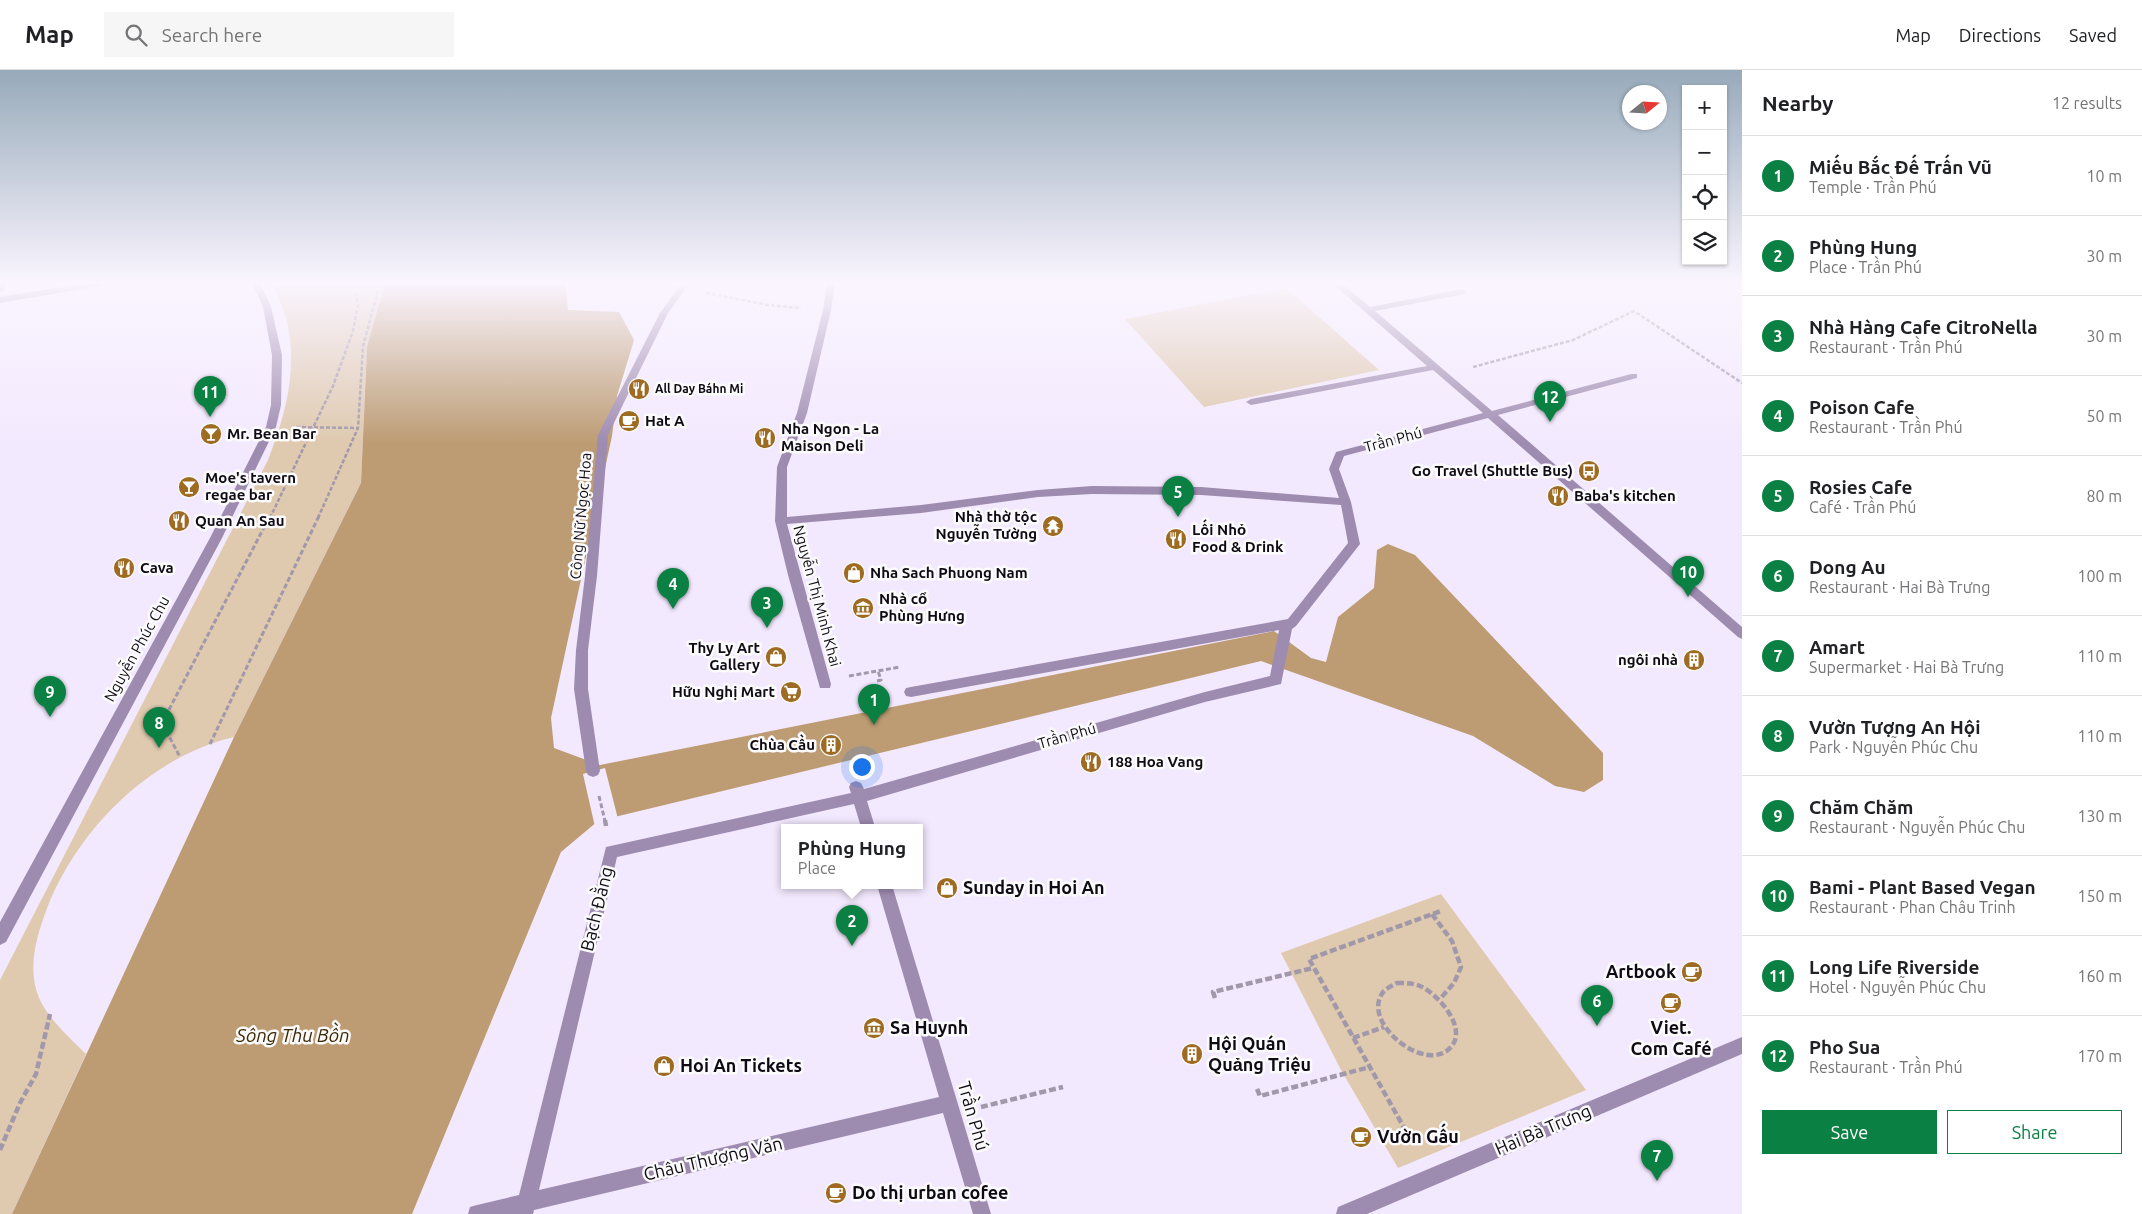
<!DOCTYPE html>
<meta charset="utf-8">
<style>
:root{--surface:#fff;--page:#f6f6f6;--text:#202124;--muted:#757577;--line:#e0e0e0;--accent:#0b8043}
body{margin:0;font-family:Ubuntu,sans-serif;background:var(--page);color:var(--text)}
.controls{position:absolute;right:15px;top:15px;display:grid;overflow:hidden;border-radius:0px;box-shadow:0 1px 4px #0004}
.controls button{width:45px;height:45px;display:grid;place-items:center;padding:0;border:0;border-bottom:1px solid var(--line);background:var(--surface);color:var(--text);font:25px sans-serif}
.compass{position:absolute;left:1622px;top:15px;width:45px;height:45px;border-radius:50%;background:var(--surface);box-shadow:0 1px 4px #0004;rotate:72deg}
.you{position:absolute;left:861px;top:696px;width:18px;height:18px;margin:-12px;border:4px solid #fff;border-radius:50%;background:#1a73e8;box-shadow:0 0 0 8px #1a73e833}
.badge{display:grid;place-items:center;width:32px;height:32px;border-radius:50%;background:var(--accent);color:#fff;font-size:16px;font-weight:700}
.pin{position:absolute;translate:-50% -41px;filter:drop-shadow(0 1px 2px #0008)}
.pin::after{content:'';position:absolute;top:26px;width:18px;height:15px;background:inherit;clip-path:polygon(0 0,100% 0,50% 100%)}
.popup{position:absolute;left:781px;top:754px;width:142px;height:65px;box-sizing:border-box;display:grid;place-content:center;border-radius:0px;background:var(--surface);filter:drop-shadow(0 1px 4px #0005);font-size:16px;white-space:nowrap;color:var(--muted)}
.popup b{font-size:19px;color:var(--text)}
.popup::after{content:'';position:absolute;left:50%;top:100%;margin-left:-10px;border:10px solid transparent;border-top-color:var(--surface)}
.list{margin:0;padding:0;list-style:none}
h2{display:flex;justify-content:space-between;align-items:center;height:65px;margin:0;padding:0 20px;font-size:21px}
h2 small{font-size:16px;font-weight:400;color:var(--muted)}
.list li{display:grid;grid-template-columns:32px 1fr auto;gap:15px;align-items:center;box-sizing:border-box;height:80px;padding:0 20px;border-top:1px solid var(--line)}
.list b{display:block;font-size:19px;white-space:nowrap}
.list p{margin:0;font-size:16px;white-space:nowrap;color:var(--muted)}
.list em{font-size:16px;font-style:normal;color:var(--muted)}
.actions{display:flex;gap:10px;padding:15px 20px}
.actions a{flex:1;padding:11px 0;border:1px solid var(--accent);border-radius:0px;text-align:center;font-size:18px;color:var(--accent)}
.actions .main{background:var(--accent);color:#fff}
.icon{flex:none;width:28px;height:28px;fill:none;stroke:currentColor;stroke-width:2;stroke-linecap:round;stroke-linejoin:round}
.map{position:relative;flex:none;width:1742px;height:1144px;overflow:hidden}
header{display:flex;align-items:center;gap:30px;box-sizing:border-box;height:70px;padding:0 25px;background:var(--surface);border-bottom:1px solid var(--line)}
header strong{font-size:24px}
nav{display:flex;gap:28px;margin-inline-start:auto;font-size:18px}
.search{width:350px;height:45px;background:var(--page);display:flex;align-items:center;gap:12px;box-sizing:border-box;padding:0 18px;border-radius:0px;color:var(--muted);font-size:19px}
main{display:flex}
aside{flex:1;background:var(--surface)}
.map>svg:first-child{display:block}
</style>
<header>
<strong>Map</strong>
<div class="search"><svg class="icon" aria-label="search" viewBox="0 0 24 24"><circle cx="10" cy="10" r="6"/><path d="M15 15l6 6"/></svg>Search here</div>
<nav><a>Map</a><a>Directions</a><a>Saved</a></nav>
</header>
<main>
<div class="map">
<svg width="1742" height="1144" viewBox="0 0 1742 1144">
<rect width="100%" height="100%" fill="#f3e9fe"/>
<path fill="#dfc9af" d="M272,213H385L367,277L361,413L234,667C149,687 76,761 46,841C37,866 29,892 36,919C43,945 68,966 86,984L12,1144H0V910L268,390C285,346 297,304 288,256C286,241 277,226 272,213Z
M1286,218L1379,300L1204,337L1125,249Z
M1441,824L1586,1020L1398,1098L1341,1000L1281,883Z"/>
<path fill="#bd9c74" d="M385,213H565L568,240L619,242L634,270L617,326L612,366L551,648L554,678L600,695L1274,561L1311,588L1326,592L1338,547L1374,518L1377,480L1388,474L1415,485L1603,683V710L1584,722L1555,716L1473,666L1261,591L598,751L561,782L412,1144H12L234,667L361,413L367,277Z"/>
<path fill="#f3e9fe" d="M605,698L618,749L599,753L595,757L583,704Z"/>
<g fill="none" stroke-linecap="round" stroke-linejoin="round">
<path stroke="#a198aa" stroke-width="2.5" stroke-dasharray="4 2" stroke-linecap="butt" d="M706,223L768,235L801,238
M1473,297L1573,270L1634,241L1742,313
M296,357L358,358
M270,448L333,316L353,261L358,235L354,213
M318,448L358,358L363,276L380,213"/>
<path stroke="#a198aa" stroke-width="3" stroke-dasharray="5 2.5" stroke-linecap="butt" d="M849,606L900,597
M877,611L881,610L878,601
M150,647L162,653L180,687
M162,653L270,446
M210,674L319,446
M599,726L605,751"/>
<path stroke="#a198aa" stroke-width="4.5" stroke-dasharray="7 3" stroke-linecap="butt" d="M605,750L606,756
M1432,844L1452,871L1461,897L1454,913L1440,929
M1397,913C1405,913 1413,913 1420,916C1438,924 1468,958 1451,977C1426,1006 1358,951 1384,921C1387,918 1393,915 1397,913Z
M1215,928L1213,922L1313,898
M1353,968L1384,957
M1257,1019L1260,1026L1370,997
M981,1037L1063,1017
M1411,1070L1309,889L1441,841
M0,1080L20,1033L36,1004L50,944"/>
<path fill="#9e8bb0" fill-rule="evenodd" d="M0,213H8L3,221L0,222Z
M86,213H104L100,216L0,233V227Z
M252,213H260L271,237L282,285L281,335L276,357L222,468L6,872L0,875V852L210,468L266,357L271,335L272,285L263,237Z
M682,213H690L668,243L608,365L597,506L588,580V619L600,701L598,705L593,707L588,705L586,701L574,619L576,580L585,506L598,365L660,243Z
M827,213H835L831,240L807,343L787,397V447L921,435L1038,420L1092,416L1201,417L1339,428L1329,399L1336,382L1483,343L1433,300L1251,335L1246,332L1251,329L1427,296L1332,213H1341L1370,237L1462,219L1466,222L1465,224L1375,241L1492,341L1631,304H1637V308L1498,345L1742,557V569L1738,567L1488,348L1344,386L1339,399L1351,432L1360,474L1296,556L1292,559L1281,614L1205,632L867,731L875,757H861L854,734L617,787L539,1120L939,1027L877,815H892L991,1144H973L943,1043L534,1140L533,1144H468L470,1137L477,1135L519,1125L606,777L851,723L849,717L851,713L856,711L861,713L864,719L1205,622L1270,606L1279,560L911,627L906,626L904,622L906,618L911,617L1288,549L1348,473L1341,435L1201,425L1092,424L1038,427L921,443L787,454L831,614L830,618H820L788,505L775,451L777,397L797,343L823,240Z
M1742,967V984L1367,1144H1336L1338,1137Z"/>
</g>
<linearGradient id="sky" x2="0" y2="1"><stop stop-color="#97aaba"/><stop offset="0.57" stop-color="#faf5ff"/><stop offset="1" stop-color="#faf5ff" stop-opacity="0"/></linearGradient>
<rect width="1742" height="373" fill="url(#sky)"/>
<defs>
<g id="restaurant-disc" transform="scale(1.125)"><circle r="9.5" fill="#9e6b22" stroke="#fbfbfb"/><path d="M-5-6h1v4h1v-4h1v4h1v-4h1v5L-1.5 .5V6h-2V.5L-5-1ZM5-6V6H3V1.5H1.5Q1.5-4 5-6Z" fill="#fff"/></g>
<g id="cafe-disc" transform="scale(1.125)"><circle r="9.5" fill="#9e6b22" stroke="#fbfbfb"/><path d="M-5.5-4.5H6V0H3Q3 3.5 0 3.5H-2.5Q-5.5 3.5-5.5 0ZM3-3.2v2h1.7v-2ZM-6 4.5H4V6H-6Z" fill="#fff"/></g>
<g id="bar-disc" transform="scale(1.125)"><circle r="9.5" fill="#9e6b22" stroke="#fbfbfb"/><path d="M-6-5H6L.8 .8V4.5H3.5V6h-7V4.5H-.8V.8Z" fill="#fff"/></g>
<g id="bus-disc" transform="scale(1.125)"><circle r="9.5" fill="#9e6b22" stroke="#fbfbfb"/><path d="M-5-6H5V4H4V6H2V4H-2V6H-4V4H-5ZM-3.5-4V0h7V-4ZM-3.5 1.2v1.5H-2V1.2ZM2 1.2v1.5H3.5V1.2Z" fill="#fff"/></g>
<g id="temple-disc" transform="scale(1.125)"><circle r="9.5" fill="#9e6b22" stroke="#fbfbfb"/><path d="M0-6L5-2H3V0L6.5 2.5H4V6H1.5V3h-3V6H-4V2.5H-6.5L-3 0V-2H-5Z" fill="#fff"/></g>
<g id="shop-disc" transform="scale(1.125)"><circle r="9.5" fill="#9e6b22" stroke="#fbfbfb"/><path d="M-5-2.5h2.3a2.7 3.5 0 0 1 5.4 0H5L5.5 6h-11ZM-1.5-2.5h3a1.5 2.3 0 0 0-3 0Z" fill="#fff"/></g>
<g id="museum-disc" transform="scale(1.125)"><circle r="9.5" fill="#9e6b22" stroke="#fbfbfb"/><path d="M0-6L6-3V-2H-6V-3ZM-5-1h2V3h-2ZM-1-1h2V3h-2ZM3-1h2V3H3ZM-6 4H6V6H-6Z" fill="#fff"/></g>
<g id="building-disc" transform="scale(1.125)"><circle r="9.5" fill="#9e6b22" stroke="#fbfbfb"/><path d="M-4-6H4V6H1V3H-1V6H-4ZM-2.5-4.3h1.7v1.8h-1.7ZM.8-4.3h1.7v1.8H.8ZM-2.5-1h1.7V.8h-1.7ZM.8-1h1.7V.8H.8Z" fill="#fff"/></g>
<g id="supermarket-disc" transform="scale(1.125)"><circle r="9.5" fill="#9e6b22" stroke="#fbfbfb"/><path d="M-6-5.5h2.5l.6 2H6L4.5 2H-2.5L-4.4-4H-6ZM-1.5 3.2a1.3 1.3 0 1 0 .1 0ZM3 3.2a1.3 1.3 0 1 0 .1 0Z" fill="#fff"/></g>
</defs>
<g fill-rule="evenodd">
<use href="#restaurant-disc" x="639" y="319"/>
<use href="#cafe-disc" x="629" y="351"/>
<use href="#bar-disc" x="211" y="364"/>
<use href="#restaurant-disc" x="765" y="368"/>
<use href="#bus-disc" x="1589" y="401"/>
<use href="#bar-disc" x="189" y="417"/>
<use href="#restaurant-disc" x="1558" y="426"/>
<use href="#restaurant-disc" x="179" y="451"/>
<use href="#temple-disc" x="1053" y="456"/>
<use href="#restaurant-disc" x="1176" y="469"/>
<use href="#restaurant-disc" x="124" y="498"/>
<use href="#shop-disc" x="854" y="503"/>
<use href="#museum-disc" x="863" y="538"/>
<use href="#shop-disc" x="776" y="587"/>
<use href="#building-disc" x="1694" y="590"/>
<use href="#supermarket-disc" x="791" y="622"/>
<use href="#building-disc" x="831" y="675"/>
<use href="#restaurant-disc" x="1091" y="692"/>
<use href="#shop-disc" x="947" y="818"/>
<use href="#cafe-disc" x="1692" y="902"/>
<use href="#cafe-disc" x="1671" y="933"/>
<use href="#museum-disc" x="874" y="958"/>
<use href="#building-disc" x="1192" y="984"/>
<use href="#shop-disc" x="664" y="996"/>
<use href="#cafe-disc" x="1361" y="1067"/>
<use href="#cafe-disc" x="836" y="1123"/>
</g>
<g text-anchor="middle" stroke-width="5" stroke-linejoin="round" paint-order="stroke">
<g font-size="12" font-weight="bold" fill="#100a15" stroke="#fbfbfb" text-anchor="start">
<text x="655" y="323">All Day Báhn Mi</text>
</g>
<g font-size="15" font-weight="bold" fill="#100a15" stroke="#fbfbfb" text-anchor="start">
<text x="645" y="356">Hat A</text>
<text x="781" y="364">Nha Ngon - La<tspan x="781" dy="17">Maison Deli</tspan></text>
<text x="227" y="369">Mr. Bean Bar</text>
<text x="1573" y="406" text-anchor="end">Go Travel (Shuttle Bus)</text>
<text x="205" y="413">Moe's tavern<tspan x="205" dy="17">regae bar</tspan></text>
<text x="1574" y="431">Baba's kitchen</text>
<text x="1037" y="452" text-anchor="end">Nhà thờ tộc<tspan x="1037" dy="17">Nguyễn Tường</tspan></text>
<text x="195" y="456">Quan An Sau</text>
<text x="1192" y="465">Lối Nhỏ<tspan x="1192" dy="17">Food &amp; Drink</tspan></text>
<text x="140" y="503">Cava</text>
<text x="870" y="508">Nha Sach Phuong Nam</text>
<text x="879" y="534">Nhà cổ<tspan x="879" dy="17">Phùng Hưng</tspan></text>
<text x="760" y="583" text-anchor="end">Thy Ly Art<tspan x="760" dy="17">Gallery</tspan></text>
<text x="1678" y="595" text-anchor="end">ngôi nhà</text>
<text x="775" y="627" text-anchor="end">Hữu Nghị Mart</text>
<text x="815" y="680" text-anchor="end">Chùa Cầu</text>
<text x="1107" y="697">188 Hoa Vang</text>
</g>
<g font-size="15" fill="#100a15" stroke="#fbfbfb">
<text transform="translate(1393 370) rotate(-15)" y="5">Trần Phú</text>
<text transform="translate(581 446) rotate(-85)" y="5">Công Nữ Ngọc Hoa</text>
<text transform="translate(817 526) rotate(75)" y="5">Nguyễn Thị Minh Khai</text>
<text transform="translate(137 579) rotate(-61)" y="5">Nguyễn Phúc Chu</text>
<text transform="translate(1067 666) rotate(-16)" y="5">Trần Phú</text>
</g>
<g font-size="18" font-weight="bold" fill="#100a15" stroke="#fbfbfb" text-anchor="start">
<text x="963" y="824">Sunday in Hoi An</text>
<text x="1676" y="908" text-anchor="end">Artbook</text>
<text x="890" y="964">Sa Huynh</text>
<text x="1671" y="964" text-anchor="middle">Viet.<tspan x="1671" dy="21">Com Café</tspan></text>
<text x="1208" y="980">Hội Quán<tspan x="1208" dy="21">Quảng Triệu</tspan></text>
<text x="680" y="1002">Hoi An Tickets</text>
<text x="1377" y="1073">Vườn Gấu</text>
<text x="852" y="1129">Do thị urban cofee</text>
</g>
<g font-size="18" fill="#100a15" stroke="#fbfbfb">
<text transform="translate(597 839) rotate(-76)" y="6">Bạch Đằng</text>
<text transform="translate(973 1046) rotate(74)" y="6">Trần Phú</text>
<text transform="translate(1543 1060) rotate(-23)" y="6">Hai Bà Trưng</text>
<text transform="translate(713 1089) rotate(-13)" y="6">Châu Thượng Văn</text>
</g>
<g font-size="19" font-style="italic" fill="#3e2705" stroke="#fbfbfb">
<text x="293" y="972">Sông Thu Bồn</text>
</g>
</g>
</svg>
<div class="controls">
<button>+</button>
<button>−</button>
<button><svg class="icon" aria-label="locate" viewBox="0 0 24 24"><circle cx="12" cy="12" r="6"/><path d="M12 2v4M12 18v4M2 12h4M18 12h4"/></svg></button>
<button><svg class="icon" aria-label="layers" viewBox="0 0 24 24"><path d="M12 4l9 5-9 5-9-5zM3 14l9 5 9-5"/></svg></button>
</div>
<svg class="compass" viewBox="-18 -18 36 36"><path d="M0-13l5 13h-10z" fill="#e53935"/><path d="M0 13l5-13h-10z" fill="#757577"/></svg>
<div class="you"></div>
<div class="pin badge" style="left:874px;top:655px">1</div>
<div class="pin badge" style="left:852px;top:876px">2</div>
<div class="popup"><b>Phùng Hung</b>Place</div>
<div class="pin badge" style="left:767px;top:558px">3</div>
<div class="pin badge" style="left:673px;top:539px">4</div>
<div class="pin badge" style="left:1178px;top:447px">5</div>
<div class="pin badge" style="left:1597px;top:956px">6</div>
<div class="pin badge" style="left:1657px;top:1111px">7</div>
<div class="pin badge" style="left:159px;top:678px">8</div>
<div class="pin badge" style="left:50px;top:647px">9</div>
<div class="pin badge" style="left:1688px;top:527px">10</div>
<div class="pin badge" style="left:210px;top:347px">11</div>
<div class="pin badge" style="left:1550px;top:352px">12</div>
</div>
<aside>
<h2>Nearby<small>12 results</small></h2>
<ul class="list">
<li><span class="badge">1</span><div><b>Miếu Bắc Đế Trấn Vũ</b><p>Temple · Trần Phú</p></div><em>10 m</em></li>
<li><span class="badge">2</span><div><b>Phùng Hung</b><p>Place · Trần Phú</p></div><em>30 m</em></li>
<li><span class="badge">3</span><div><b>Nhà Hàng Cafe CitroNella</b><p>Restaurant · Trần Phú</p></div><em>30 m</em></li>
<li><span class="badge">4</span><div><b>Poison Cafe</b><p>Restaurant · Trần Phú</p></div><em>50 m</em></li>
<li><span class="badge">5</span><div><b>Rosies Cafe</b><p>Café · Trần Phú</p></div><em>80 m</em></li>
<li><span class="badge">6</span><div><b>Dong Au</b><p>Restaurant · Hai Bà Trưng</p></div><em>100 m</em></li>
<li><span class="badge">7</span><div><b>Amart</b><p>Supermarket · Hai Bà Trưng</p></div><em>110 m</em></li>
<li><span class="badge">8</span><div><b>Vườn Tượng An Hội</b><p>Park · Nguyễn Phúc Chu</p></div><em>110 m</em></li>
<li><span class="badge">9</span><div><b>Chăm Chăm</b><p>Restaurant · Nguyễn Phúc Chu</p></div><em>130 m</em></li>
<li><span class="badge">10</span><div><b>Bami - Plant Based Vegan</b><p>Restaurant · Phan Châu Trinh</p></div><em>150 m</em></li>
<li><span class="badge">11</span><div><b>Long Life Riverside</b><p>Hotel · Nguyễn Phúc Chu</p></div><em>160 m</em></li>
<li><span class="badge">12</span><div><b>Pho Sua</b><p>Restaurant · Trần Phú</p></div><em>170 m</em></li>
</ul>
<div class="actions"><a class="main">Save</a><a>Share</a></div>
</aside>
</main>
